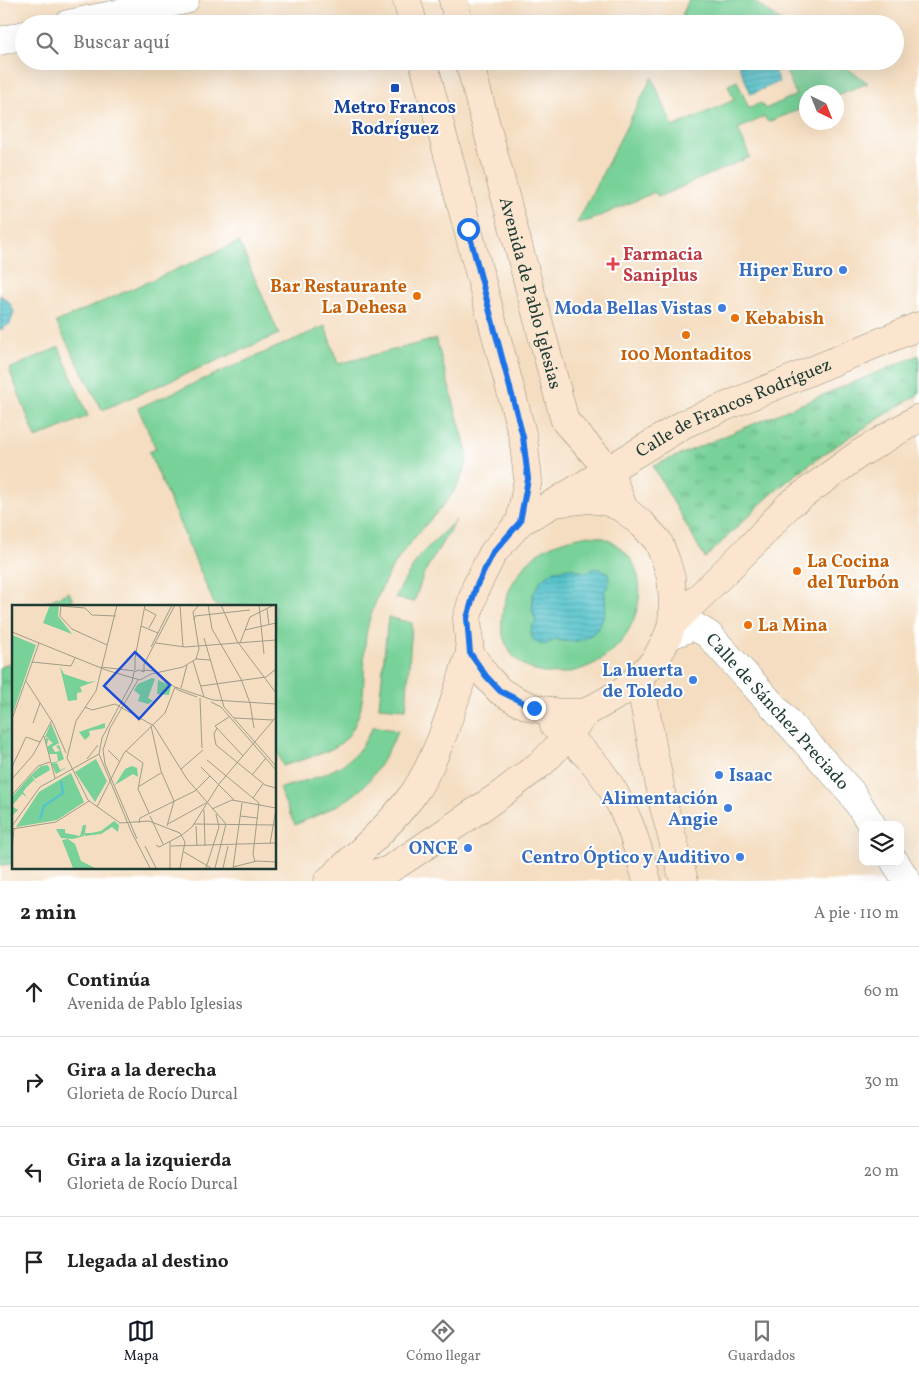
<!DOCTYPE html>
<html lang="es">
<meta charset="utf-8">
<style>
:root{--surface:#fff;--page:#f6f6f6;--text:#222;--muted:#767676;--line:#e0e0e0;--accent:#111827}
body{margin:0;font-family:Vollkorn,serif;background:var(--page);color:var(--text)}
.controls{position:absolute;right:15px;bottom:15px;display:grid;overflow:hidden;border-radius:10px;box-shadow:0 5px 20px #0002}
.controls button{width:45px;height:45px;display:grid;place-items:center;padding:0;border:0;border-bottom:1px solid var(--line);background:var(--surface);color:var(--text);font:25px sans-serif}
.compass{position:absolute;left:799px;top:85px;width:45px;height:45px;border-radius:50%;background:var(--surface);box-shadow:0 5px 20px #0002;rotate:137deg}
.stop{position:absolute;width:15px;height:15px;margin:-11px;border:4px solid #1a73e8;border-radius:50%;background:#fff}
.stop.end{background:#1a73e8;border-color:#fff;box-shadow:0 1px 5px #0008}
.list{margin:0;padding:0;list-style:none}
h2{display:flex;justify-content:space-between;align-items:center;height:65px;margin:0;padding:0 20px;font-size:21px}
h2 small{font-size:16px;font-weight:400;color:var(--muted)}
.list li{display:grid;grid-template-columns:32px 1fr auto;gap:15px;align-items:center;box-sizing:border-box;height:90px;padding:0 20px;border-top:1px solid var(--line)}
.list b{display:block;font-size:19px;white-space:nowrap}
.list p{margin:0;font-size:16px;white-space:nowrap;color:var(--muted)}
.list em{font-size:16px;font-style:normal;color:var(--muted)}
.icon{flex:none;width:28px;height:28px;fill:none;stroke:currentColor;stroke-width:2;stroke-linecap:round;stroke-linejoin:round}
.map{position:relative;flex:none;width:919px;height:881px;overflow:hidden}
.search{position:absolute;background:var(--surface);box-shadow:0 5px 20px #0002;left:15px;right:15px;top:15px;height:55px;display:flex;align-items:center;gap:12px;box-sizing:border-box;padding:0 18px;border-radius:28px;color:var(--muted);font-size:19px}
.sheet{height:425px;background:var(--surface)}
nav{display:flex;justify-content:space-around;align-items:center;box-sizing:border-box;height:70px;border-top:1px solid var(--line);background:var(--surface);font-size:14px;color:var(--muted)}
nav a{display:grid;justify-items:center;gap:2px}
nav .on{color:var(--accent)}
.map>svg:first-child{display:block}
</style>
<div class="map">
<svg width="919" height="881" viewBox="0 0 919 881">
<defs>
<pattern id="park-tufts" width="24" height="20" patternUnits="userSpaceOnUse" patternTransform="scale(1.25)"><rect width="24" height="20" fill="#77d198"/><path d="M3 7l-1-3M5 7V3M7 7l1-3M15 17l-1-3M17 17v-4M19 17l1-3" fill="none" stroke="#61ab7d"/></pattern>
<pattern id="water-rules" width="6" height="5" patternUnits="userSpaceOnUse" patternTransform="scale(1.25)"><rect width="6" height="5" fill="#55c3cc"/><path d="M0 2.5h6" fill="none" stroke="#46a0a6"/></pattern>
</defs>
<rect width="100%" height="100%" fill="#fff"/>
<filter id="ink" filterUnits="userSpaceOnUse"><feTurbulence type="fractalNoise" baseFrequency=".02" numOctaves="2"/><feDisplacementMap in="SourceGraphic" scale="10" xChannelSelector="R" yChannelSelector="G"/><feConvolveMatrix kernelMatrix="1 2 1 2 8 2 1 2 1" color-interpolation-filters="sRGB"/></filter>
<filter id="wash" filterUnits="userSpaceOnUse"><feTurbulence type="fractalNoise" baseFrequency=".0096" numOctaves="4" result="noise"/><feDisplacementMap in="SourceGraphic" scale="20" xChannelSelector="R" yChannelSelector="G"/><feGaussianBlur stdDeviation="1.12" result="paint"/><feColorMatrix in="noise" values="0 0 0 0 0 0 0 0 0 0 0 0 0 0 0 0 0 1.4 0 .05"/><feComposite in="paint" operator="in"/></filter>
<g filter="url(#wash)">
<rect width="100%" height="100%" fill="#f4ddc0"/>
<path fill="#77d198" stroke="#4b8766" d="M689,0H752L785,24H678Z
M782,61H837L868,83L837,95L836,92H806V107L768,122L764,117L738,129L750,157L658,197L655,192L591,220L577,223L652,77L673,127L734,100L728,85L737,81L749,108L761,103L765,109L796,95Z
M239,242L279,334L102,410L56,322Z
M325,326L338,364L436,339L468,455C463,488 444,504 423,528C407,546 392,565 382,587C376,600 370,615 367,630C360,665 371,701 350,733C338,753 304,758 283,766L275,746V606H215L149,452L156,449L138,408Z
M59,347L88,416L36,438L9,369Z
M456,520L424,573L414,602L395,598L404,581L421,554Z
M588,535C594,536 601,536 606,539C648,558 647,605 623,639C603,668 552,686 522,664C483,635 507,577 538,553C553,542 570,539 588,535Z
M388,617L412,623L406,709L379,707Z
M374,726L398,731C388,751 377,774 360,790C342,806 316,815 295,825L279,789C305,780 338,774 357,752C364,744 368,735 374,726Z"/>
<path fill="url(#park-tufts)" stroke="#4b8766" d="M919,355V394C869,425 819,454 774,492C750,513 728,537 705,558L653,466Z
M69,592L75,606H38Z
M14,661V864L0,865V667Z"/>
<path fill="url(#water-rules)" stroke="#3a8080" d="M737,61H770L779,82L751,94Z
M0,295L10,303L14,312L10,324L0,330Z
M571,568L587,573C593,567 600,567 607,572C610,579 610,586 604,591C612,624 588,650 555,639C541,653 522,637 536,621L532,610L533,594L541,580L555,570Z"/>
</g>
<g filter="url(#ink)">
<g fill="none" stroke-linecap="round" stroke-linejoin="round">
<g stroke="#8a8d7a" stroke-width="29">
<g id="street">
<path d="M68,24L185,0"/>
<path d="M0,41L24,35"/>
<path id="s1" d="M668,636L694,626L709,635L851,792L872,825"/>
<path d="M895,862L907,881"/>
</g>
</g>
<g stroke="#8a8d7a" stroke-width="29">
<g id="secondary">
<path d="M407,0L413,24"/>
<path d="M453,0L459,24"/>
<path d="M423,61L523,437L528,479L520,522"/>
<path id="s2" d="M469,61L565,421L609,470L624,509"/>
<path d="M588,499L608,502L624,509L643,525L658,541L666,561L671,578L673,603L672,624L668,636L655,661L624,691L585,713H559L534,708L517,701L500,691L486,676L470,653L467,618L476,587L493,553L520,522L554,503Z"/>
<path id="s3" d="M559,500L686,423L919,326"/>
<path d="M672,624L756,541L789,505L859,454L919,418"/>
<path d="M639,677L664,807L684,881"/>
<path d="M554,725C569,739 586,752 598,768C625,803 636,840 647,881"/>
<path d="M328,881C357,855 387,828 411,797C439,760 455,697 470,653"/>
<path d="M333,881L387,871L416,852L500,795L543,762L567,737L585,713"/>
</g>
</g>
<use href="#street" stroke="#fff" stroke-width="28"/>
<use href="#secondary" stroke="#fce5cf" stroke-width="28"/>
</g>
</g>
<g fill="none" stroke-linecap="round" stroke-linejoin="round" filter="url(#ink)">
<path stroke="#1a73e8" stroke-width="6" d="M468,229L523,437L528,479L520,522L493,553L476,587L467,618L470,653L486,676L500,691L534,708"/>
</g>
<rect fill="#1a4fb4" stroke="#fff" stroke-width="2" x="390" y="83" width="10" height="10" rx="2.5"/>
<path fill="#e0444e" stroke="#fff" stroke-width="2" d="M610.5 256.5h5v5h5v5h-5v5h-5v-5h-5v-5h5z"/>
<g fill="#3f7fe0" stroke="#fff" stroke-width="2">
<circle cx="843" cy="270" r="5"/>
<circle cx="722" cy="308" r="5"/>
<circle cx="693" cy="680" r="5"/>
<circle cx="719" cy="775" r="5"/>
<circle cx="728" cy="808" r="5"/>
<circle cx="468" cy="848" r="5"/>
<circle cx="740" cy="857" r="5"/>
</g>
<g fill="#e8710a" stroke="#fff" stroke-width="2">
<circle cx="417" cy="296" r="5"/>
<circle cx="735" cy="318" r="5"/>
<circle cx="686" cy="335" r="5"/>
<circle cx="797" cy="571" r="5"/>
<circle cx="748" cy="625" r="5"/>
</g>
<g text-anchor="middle" stroke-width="4" stroke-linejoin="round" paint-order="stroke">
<g font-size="18" font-weight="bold" fill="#164399" stroke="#fff">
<text x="395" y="113">Metro Francos<tspan x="395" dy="21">Rodríguez</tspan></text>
</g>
<g font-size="18" font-weight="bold" fill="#be3a42" stroke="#fff" text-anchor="start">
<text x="623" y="260">Farmacia<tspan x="623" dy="21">Saniplus</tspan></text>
</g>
<g font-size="18" font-weight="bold" fill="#366cbe" stroke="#fff" text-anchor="end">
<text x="833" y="276">Hiper Euro</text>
<text x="712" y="314">Moda Bellas Vistas</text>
<text x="683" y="676">La huerta<tspan x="683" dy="21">de Toledo</tspan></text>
<text x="729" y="781" text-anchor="start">Isaac</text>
<text x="718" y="804">Alimentación<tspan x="718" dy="21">Angie</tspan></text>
<text x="458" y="854">ONCE</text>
<text x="730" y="863">Centro Óptico y Auditivo</text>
</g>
<g font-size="18" font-weight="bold" fill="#c56008" stroke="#fff" text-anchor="start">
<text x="407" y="292" text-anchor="end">Bar Restaurante<tspan x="407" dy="21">La Dehesa</tspan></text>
<text x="745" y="324">Kebabish</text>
<text x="686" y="360" text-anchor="middle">100 Montaditos</text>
<text x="807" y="567">La Cocina<tspan x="807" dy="21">del Turbón</tspan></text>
<text x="758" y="631">La Mina</text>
</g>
<g font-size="18" fill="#1f3d34" stroke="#fff">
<text dy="6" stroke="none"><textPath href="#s2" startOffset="240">Avenida de Pablo Iglesias</textPath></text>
<text dy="6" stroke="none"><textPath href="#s3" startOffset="198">Calle de Francos Rodríguez</textPath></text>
<text dy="6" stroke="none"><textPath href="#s1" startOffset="148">Calle de Sánchez Preciado</textPath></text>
</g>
</g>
<g transform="translate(12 605)">
<rect width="264" height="264" fill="#f4ddc0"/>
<path d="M38,0H47L46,11L60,29L31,18ZM140,73L143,74L136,93L141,96L136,99L126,96L128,90L122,85L126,79ZM39,118L47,138L40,142L43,147L48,146L44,141L47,140L52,154L41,159L45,158L48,165L55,162L44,169L39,158L46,156L45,149H37L35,142L41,138L36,134L35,141L33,134L37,132H33ZM93,118V123L77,126L78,130L73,135L67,127ZM84,154L95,176L83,197L63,167ZM19,170L26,180L22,175L14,183L11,187L15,192L10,189L0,201L6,205L0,211V192ZM102,216L107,220L106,227L100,222L89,229L73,231V228L72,231L61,234L49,233L44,224H53V228L68,231L71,220H74L73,228H79L89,226Z" fill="#77d198"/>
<path d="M0,30L24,40L0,111ZM48,62L52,69L76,77L84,76L68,82L70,87L65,88V95L56,96ZM146,75L159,81L157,90L145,89ZM29,161L36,160L38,165L23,174L19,170ZM120,161L125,163L126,172L121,169L103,180L113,164ZM59,168L72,197L45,215L4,222L27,187ZM56,234L63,239L69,256L83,263H61L50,235Z" fill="#77d198"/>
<path fill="none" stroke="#55c3cc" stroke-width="2.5" d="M28,214L32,201L51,188L49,176"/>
<path fill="none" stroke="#9f9d88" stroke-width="1" d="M49,0L48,11L60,24L95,40M105,0L84,86L64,116L55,153L76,195L108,218L137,216L168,228L173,237L168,263M168,0L171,42M196,0L200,24L229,74L238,98L242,123M209,0L225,36L264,88M247,0L252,49M48,1L73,3L80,10L104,11M133,4L144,10L137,23M255,4L257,20M182,15L183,11L238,5M129,21L146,28M233,25L264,18M0,27L94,65L128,75L139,69L171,62L184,54L187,44L181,7L187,0M192,33L212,102L264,161M144,38L173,42L264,35M228,38L238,12L262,0M139,42L160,0M184,54L199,55M181,56L192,92M20,57L59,61L63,53M89,62L123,66M123,65V53L133,0M130,65L143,66L166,85L185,92M132,67L127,65L122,67L120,77L90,133L87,149L119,226L138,263M132,67V59L163,0M14,76L41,118L54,148M189,81L254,72L264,64M163,82L201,95L264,99M169,83L175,60M188,93L190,143M199,97L209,102L264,165M73,102L80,105L103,99L142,121L175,174L214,219L203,263M217,112L203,121L231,151M222,113L261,115M0,114L27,38M21,118L28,98M139,121L149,166L162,196L155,221M205,123L202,129L204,140L253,180L264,183M32,131L43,173M96,145L108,157M114,146L131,158L126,184L137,208M75,154L86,140M195,155L247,198L241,249L243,257M0,162L14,132L28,137M189,162L222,195M169,164L191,145M240,170L254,153M0,174L21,150L40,115M126,182L149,168M0,190L26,161L38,157M241,193L251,179M85,202L112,148L153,108L163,82M200,204L220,195L264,203M192,205L193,241M138,211L151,239M228,211L245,213M127,218L128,213L183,186L198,171M156,219L194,198M182,219L264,220M0,221L28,182L87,149M184,221L185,241M0,224L44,217L77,196M125,234L93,159L91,145L98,123L126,75M258,239L264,204M144,240L147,242L170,230L180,222L207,179L264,112M133,241L144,263M159,241L264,238M0,245L2,223M172,247L199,263M221,262L245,256L264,257M158,263V236M194,263L207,222L204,209M211,263L216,241M221,263L230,198"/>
<path fill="#1d4ed8" fill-opacity="0.15" stroke="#1d4ed8" stroke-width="2.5" d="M123,47L158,80L127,114L92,81Z"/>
<rect width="264" height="264" fill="none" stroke="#1f3d34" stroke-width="2.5"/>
</g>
</svg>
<div class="controls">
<button><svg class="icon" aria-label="layers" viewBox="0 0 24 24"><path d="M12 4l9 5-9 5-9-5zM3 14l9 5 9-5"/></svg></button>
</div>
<svg class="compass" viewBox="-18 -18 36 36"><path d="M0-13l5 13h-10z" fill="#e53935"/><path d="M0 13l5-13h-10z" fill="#767676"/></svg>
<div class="stop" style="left:468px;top:229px"></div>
<div class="stop end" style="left:534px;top:708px"></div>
<div class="search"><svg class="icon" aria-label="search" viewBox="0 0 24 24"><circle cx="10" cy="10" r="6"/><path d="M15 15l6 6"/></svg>Buscar aquí</div>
</div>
<section class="sheet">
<h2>2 min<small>A pie · 110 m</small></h2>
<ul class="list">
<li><svg class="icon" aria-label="ahead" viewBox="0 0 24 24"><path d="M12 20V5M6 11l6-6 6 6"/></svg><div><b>Continúa</b><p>Avenida de Pablo Iglesias</p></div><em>60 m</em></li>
<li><svg class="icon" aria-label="right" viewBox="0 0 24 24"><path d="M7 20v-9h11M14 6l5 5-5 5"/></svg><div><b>Gira a la derecha</b><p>Glorieta de Rocío Durcal</p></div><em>30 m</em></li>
<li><svg class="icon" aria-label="left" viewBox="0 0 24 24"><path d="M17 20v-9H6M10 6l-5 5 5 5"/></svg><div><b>Gira a la izquierda</b><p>Glorieta de Rocío Durcal</p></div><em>20 m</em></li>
<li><svg class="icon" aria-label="arrive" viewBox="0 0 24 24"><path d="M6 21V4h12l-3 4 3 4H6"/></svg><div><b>Llegada al destino</b></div></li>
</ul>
</section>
<nav>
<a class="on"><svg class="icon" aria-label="map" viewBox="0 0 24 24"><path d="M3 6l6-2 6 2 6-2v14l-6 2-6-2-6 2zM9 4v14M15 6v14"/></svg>Mapa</a>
<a><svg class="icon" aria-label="directions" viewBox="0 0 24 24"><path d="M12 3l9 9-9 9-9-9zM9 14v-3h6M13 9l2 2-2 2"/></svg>Cómo llegar</a>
<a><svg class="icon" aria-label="saved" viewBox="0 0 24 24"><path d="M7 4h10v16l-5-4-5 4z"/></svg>Guardados</a>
</nav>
